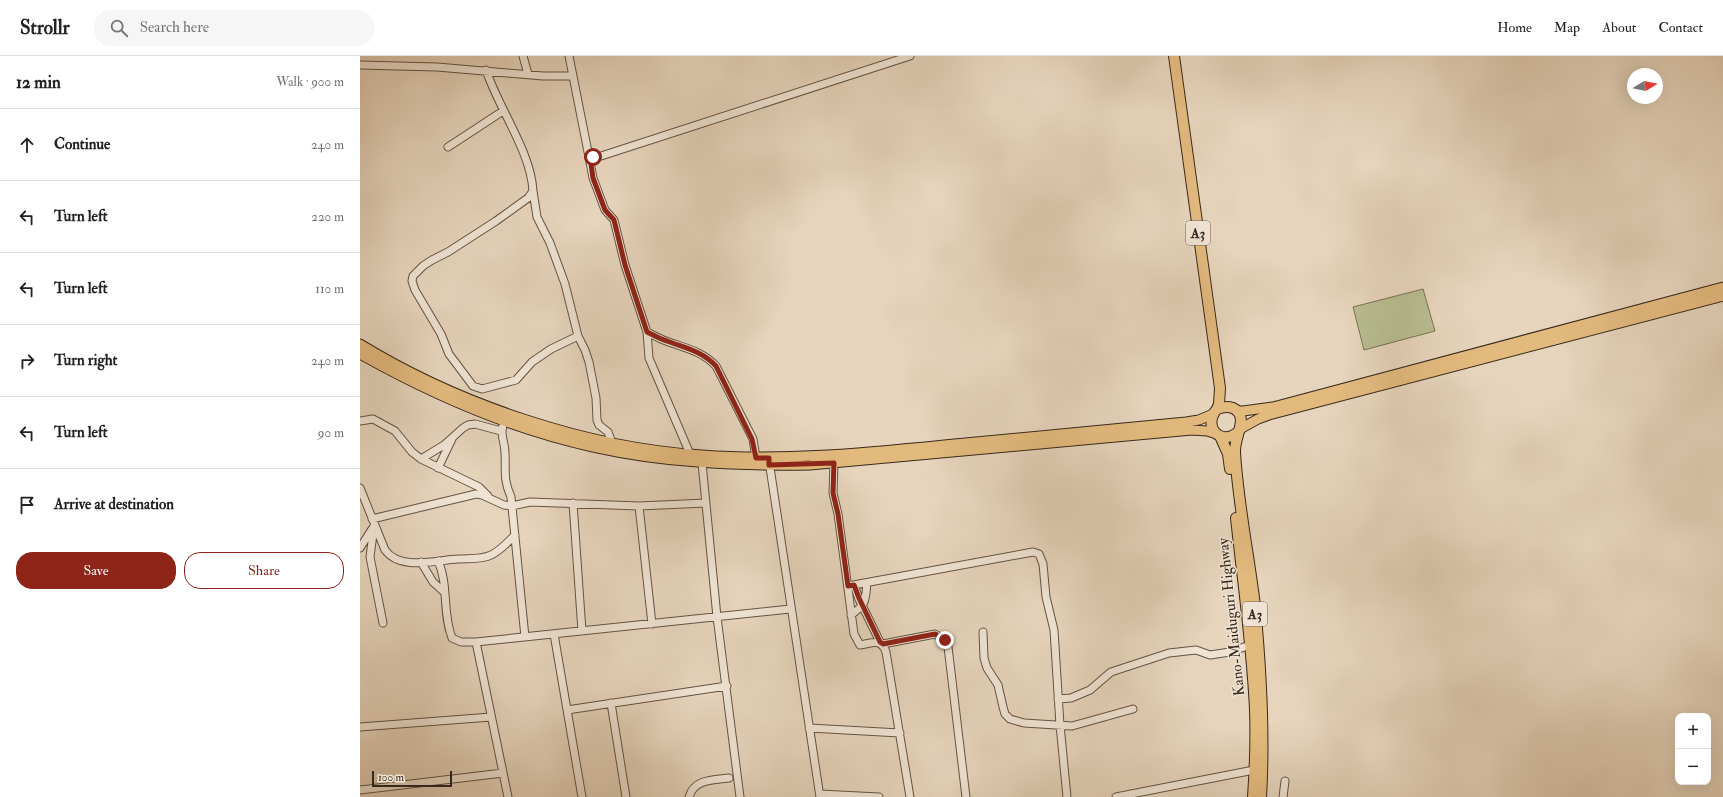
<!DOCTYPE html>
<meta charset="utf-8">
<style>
:root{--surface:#fff;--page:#f6f6f6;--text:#222;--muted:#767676;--line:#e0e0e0;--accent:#8f2418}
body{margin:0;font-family:"IM FELL Double Pica",serif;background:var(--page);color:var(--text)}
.controls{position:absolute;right:12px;bottom:12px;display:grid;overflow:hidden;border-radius:8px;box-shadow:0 4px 16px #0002}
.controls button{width:36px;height:36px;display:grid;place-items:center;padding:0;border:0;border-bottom:1px solid var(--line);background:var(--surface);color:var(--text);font:20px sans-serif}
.compass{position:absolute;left:1267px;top:12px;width:36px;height:36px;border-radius:50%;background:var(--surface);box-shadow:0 4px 16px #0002;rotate:80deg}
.scale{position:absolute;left:12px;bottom:10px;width:80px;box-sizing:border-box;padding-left:4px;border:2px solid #37291b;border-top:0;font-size:11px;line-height:14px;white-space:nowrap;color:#37291b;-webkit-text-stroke:3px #efe3d3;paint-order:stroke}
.stop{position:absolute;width:12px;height:12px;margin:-9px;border:3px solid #8f2418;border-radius:50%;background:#fff}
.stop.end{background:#8f2418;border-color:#fff;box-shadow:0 1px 4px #0008}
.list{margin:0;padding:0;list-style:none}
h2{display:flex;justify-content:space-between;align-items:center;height:52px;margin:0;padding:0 16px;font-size:17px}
h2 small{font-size:13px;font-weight:400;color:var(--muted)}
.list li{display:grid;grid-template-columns:26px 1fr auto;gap:12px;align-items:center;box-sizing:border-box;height:72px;padding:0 16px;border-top:1px solid var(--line)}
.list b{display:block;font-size:15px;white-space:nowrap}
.list em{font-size:13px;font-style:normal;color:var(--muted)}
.actions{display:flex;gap:8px;padding:12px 16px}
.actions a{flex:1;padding:9px 0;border:1px solid var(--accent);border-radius:16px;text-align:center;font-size:14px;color:var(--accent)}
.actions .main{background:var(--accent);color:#fff}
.icon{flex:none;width:22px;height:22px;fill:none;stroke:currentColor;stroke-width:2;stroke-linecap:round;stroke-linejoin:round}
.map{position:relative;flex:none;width:1363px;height:741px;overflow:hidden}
header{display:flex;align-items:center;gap:24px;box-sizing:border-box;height:56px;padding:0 20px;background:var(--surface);border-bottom:1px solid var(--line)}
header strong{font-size:19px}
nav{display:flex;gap:22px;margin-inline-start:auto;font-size:14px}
.search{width:280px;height:36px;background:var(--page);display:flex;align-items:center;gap:10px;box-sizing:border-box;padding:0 14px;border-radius:16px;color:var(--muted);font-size:15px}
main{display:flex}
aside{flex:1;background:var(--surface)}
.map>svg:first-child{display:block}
</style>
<header>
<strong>Strollr</strong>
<div class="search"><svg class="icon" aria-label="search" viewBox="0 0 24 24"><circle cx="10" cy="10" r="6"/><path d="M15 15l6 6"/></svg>Search here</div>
<nav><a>Home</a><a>Map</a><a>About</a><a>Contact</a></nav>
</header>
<main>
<aside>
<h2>12 min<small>Walk · 900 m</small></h2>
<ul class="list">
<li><svg class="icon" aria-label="ahead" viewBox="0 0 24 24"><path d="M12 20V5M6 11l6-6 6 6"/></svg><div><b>Continue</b></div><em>240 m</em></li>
<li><svg class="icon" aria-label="left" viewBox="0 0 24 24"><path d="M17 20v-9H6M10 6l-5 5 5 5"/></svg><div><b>Turn left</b></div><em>220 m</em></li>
<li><svg class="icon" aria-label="left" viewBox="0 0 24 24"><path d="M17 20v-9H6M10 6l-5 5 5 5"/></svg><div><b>Turn left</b></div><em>110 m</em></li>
<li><svg class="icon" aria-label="right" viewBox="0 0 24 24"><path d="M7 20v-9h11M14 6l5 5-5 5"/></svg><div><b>Turn right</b></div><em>240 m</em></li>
<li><svg class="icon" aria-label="left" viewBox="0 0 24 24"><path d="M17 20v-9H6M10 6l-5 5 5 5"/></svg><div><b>Turn left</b></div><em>90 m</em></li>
<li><svg class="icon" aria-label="arrive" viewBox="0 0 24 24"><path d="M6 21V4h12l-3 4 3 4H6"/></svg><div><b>Arrive at destination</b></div></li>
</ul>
<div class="actions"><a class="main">Save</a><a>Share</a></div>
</aside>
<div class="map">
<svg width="1363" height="741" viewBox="0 0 1363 741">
<rect width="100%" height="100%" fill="#e6d4bc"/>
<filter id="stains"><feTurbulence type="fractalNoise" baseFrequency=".005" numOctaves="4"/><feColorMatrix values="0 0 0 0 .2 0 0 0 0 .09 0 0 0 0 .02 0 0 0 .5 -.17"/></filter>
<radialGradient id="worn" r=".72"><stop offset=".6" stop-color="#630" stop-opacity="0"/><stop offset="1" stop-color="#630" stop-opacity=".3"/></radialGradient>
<path fill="#b7bc8f" stroke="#777255" d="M1063,233L1075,275L1004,294L993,251Z"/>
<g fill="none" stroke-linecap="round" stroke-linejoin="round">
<g stroke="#635443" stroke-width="9">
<path id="minor" d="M163,0L168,18
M209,0L229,101H238L550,0
M0,9L77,11L183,20H213
M126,14C139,53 171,96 173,135L168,142L136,165L88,196L72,204L63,210L53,220L52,225L55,234L81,278L89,298L113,330L122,333L156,324L172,306L191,293L218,280
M88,91L143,55
M229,101L233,122L245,154L254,164L265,209L287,276L289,302L330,398
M173,135L177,161L190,187L205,228L218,280L225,294L229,306L236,342L237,364L239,369L248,376L252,387
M287,276C293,279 300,283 306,285C325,292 342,295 356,310L393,383L396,402
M0,365L13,363L35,375L52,396L61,403L119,431L128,440
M144,366C139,380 145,384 145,397C146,416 143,423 151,441L165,581
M61,403L84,389L103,372L108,369L115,368L141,375
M409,405L460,741
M342,407L357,561L380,741
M474,407L473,437L478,458L494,578L500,589C513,587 521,582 526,596L550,741
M78,412L92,383
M0,432L25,494C40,515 76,504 98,503C108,502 121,504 131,499C140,495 148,486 155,479
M213,447L222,575
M279,450L292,568
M12,463L116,438L122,439L144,449L152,450L170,446L279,450L346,447
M14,470L10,501L23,567
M0,492L12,473
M78,505C89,529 82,557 92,582L101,586H116L430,553
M61,506L73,526L84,536
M494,529L499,543L520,586
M488,530L673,496L679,498L683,508L686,541L694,574L700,669L707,741
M491,559C507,547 505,546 507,527
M623,576L624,602L627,612L638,629L643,651L645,658L650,663L664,667L712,670L773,653
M194,578L222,741
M116,586L148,741
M523,588L575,578L585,584L588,591L606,741
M698,643L711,642L730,634L751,616L809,597L836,594L850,599L870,596L890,589
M251,647L266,741
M207,654L367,630
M0,671L131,661
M449,672L540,677
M0,734L143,717
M460,738L519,741
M329,741C334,723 353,724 369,722
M756,741L894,714
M923,741L925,725"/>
</g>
<g stroke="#37291b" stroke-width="11">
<path id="major" d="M0,288C98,348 227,392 342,399C423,405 503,397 584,389C665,381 746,374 826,366L839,364L853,358
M0,298C73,339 150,373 233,391C304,407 377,410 450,409L832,374L847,375L857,378
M877,355H883L913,351L1363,231
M880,373L898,363L909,359L1363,240"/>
</g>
<g stroke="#37291b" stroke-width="12">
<path id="highway" d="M814,0L860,332L859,348L857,353
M878,376C860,391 842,370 857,353C862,351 867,350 873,352C890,360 874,381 875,396C878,448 889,499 895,550C901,613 905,677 901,741
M860,380L868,398L870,413
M876,462C883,526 892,589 895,653C896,682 895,712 893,741"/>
</g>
<use href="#minor" stroke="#efe3d3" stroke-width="7"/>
<use href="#major" stroke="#e3ba7e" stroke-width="9"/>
<use href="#highway" stroke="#e3ba7e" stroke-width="10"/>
</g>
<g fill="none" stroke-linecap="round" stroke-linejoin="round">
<path stroke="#8f2418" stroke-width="5" d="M233,101H230L233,122L245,154L254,164L265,209L287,276C293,279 300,283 307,285C325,292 342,295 356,310L392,383L396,402H409V409L474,407L473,437L478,458L488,530L494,529L499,542L520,586L523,588L575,578L585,584"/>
</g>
<g text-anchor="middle" stroke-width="3" stroke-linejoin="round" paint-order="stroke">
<g fill="#efe3d3" stroke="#6e6152" stroke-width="1">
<rect x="826" y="165" width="24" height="24" rx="3"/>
<rect x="883" y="546" width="24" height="24" rx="3"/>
</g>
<g font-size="14" font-weight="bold" fill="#37291b">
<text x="838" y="182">A3</text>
<text x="895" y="563">A3</text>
</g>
<g font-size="15" fill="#37291b" stroke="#efe3d3">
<text transform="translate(871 561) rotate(-96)" y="5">Kano-Maiduguri Highway</text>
</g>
</g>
<rect width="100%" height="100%" filter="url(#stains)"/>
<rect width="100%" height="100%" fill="url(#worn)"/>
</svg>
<div class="controls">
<button>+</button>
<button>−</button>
</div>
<svg class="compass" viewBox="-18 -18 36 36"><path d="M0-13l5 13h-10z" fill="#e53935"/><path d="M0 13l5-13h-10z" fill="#767676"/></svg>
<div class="scale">100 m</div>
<div class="stop" style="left:233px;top:101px"></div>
<div class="stop end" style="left:585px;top:584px"></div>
</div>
</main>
